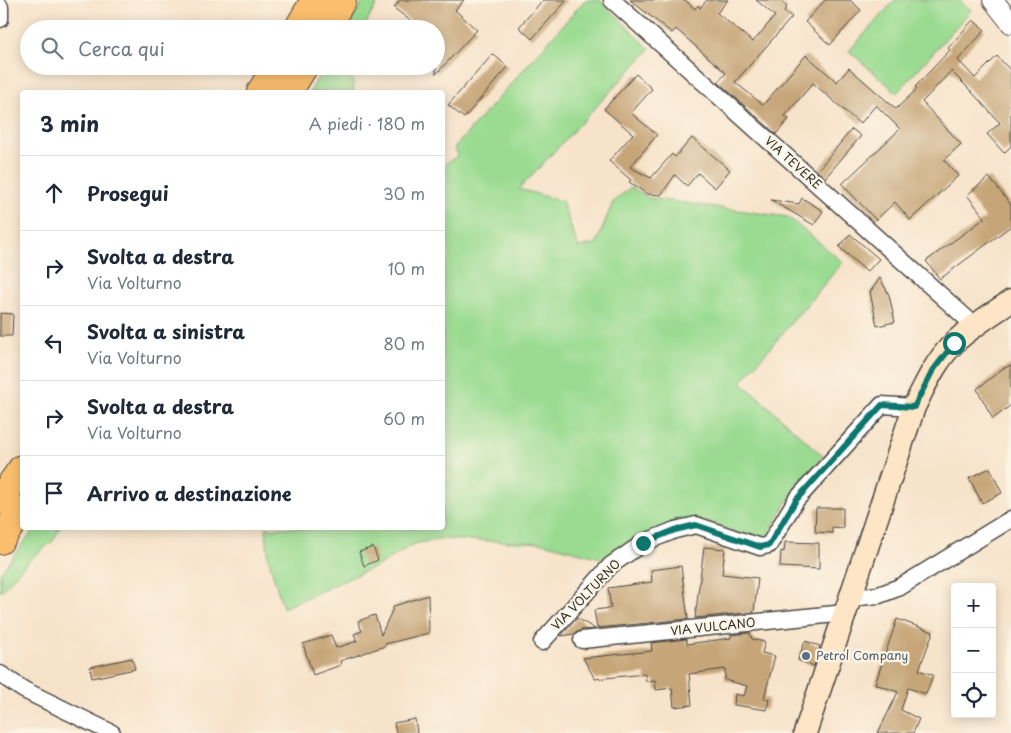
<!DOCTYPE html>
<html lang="it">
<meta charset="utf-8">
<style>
:root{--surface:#fff;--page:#f2f2f3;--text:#1f2937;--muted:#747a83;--line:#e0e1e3}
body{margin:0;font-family:"Playpen Sans",sans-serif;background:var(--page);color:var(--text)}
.controls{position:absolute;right:15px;bottom:15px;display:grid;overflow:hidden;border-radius:5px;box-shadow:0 2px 12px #0003}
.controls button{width:45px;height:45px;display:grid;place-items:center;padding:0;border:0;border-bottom:1px solid var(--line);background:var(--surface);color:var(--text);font:25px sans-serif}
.stop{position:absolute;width:15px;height:15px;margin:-11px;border:4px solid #0f766e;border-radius:50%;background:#fff}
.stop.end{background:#0f766e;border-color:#fff;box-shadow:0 1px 5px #0008}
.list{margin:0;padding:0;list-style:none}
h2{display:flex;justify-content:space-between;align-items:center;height:65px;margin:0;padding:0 20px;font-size:21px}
h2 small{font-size:16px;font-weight:400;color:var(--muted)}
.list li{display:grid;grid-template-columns:32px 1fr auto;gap:15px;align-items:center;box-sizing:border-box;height:75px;padding:0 20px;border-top:1px solid var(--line)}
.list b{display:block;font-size:19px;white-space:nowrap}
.list p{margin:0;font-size:16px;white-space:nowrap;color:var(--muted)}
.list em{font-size:16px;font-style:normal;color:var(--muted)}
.icon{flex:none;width:28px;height:28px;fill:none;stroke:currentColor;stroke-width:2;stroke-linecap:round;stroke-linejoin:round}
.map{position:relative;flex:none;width:1011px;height:733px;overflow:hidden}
.search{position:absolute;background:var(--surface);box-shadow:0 2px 12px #0003;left:20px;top:20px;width:425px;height:55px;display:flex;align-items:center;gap:12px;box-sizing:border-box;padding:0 18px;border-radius:28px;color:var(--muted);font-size:19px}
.panel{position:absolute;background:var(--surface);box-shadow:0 2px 12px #0003;left:20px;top:90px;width:425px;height:440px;border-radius:5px}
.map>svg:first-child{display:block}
</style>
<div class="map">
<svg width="1011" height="733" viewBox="0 0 1011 733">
<rect width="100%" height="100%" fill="#fcf5e5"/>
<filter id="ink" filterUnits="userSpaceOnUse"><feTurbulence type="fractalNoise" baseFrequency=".02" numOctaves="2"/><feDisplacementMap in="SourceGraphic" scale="10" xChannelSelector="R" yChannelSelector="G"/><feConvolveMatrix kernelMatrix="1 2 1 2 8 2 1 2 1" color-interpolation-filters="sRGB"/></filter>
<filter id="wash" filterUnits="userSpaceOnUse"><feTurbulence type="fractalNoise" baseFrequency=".0096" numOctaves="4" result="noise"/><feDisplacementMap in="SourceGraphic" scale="20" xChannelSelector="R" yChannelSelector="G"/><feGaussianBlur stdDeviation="1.12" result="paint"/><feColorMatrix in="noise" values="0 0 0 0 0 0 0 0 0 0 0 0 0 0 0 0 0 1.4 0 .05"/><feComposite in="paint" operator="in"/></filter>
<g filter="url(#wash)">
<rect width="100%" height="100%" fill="#f7e3ca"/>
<path fill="#9adb91" stroke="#62835e" d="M364,0H379L363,29H347Z
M585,0H600L650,49L519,189L562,201L578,247L596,244L613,202L631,187L649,198L788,217L843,262L741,382L823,456L793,492L767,536L754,540L710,522L608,560L543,543L439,539L414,544L379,565L283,608L268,558L266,528H442L443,166L458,155L454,148Z
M895,0H959L971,10L897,93L849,51Z
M325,66H351L354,92H310Z
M35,528H60L53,541L28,561L0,592V573Z"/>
<g id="blocks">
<path fill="#c6a578" d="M400,0H464L455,10L477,30L436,74V29H421L394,8Z
M543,0H567L532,39L519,27Z
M630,0H685L695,9L698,5L700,8L707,0H728L717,13L753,42L775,16L756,0H779L787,7L784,11L792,17L735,82L763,105L806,55L837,82L849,68L896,109L917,89L915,87L950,50L948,48L973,20L985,30L958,60L975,78L997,56L1011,71V146L1004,153L987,134L1000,123L970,90L951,71L922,102L961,144L944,160L958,176L910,220L895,202L876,220L842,184L900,129L876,105L860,124L813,83L785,116L789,119L776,134L718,82L726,73L676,29L672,33Z
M825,0H850L861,10L830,45L805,22Z
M493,54L508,67L464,118L448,105Z
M636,74L652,89L631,113L657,135L630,167L651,178L672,154L675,157L692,138L730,170L715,188L698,173L687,186L675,175L661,195L647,194L629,182L631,180L609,161L633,134L604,109Z
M852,129L861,136L825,178L817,171Z
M989,177L1011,205V226L940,279L926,261L985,218L967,195Z
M802,198L823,211L814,225L771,200L799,204Z
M850,234L879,259L867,272L839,247Z
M880,278L889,295L895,322L877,326L870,292Z
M0,313L13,314L12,336H0Z
M1011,365V405L993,419L977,389L1002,369Z
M990,468L1002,493L982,503L969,478Z
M816,508H843V528L832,527V533L815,532Z
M785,542L819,543V569L780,567L781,551L784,552Z
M373,547L378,560L364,566L359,552Z
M704,547L725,549L722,574L758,578L754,612L695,618Z
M681,566L688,619L597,628L594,610L611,608L608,588L652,582L651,570Z
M428,595L429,633L385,644V646L340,661L341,665L313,675L303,644L331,635L336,648L357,641L354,634L362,631L358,621L375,615L381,635L394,606Z
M577,618L595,629L581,630L574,634L561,636Z
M897,619L933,632L919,670L933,675L926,694L908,688L901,710L919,719L913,733H878L898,692L875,684Z
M750,633L752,639L765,642L762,653L775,656L764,698L769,699L767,710L734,705L735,694L744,696L747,686L725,680V669L689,674L692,705L674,707L672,688L656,690L655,680L646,681L645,674L595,679L583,658L652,651L651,643L686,639L687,644L731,638V635Z
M805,641L820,646L814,666L798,660Z
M132,658L135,669L92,678L90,667Z
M415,719L417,733H396L394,723Z"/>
</g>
</g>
<g filter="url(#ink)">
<use href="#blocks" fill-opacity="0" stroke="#4a4743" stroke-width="1"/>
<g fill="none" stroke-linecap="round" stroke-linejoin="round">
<g stroke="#4a4743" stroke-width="19">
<path id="minor" d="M612,0L975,326
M0,7V19
M850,598L879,595L900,587L1011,519
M582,640L845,613
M542,642L611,565L643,543L675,530L696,525L760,547L769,545L796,500L882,405L914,407
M0,674L24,690L112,733"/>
</g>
<g stroke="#4a4743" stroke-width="22">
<path id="tertiary" d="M993,0L1011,23"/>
</g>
<g stroke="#4a4743" stroke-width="25">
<path id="secondary" d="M805,733L914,407C925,385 936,360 955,342C972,326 992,314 1011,301"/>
</g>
<g stroke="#4a4743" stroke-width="30">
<path id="motorway" d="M298,29L315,0
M325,29L342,0
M261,92L277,66
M288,92L304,66
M0,500L22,469
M0,540L22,510"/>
</g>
<use href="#minor" stroke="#fff" stroke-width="16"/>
<use href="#tertiary" stroke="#fff" stroke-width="20"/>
<use href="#secondary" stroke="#fde5c5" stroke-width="22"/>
<use href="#motorway" stroke="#fabe6e" stroke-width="28"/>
</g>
</g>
<g fill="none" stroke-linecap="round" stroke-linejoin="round" filter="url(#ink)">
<path stroke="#0f766e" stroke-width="6" d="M643,543L675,530L696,525L760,547L769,545L796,500L882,405L914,407L932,372L954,343"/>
</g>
<circle fill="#5c6f8a" stroke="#fcf5e5" stroke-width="2" cx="806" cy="656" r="5"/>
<g text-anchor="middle" stroke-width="4.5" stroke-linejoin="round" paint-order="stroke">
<g font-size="12" fill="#2b2b2b" stroke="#fcf5e5">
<text transform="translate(793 163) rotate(42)" y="4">VIA TEVERE</text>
<text transform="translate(586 595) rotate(-46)" y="4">VIA VOLTURNO</text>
<text transform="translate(713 627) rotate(-6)" y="4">VIA VULCANO</text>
</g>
<g font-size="12" fill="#4e5e75" stroke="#fcf5e5" text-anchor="start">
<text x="816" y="660">Petrol Company</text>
</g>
</g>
</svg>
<div class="controls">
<button>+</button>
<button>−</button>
<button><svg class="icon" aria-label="locate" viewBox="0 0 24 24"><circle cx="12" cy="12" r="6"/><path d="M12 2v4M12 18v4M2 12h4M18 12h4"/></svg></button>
</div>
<div class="stop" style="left:954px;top:343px"></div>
<div class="stop end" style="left:643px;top:543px"></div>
<div class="search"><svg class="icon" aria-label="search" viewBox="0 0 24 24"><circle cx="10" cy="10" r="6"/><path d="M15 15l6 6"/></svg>Cerca qui</div>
<section class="panel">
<h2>3 min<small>A piedi · 180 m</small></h2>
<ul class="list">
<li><svg class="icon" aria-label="ahead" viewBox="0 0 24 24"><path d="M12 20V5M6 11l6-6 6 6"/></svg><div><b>Prosegui</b></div><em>30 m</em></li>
<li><svg class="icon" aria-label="right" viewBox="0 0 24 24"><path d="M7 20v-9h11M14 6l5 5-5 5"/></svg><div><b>Svolta a destra</b><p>Via Volturno</p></div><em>10 m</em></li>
<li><svg class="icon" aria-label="left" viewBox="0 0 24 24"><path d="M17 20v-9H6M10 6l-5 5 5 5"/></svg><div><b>Svolta a sinistra</b><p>Via Volturno</p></div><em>80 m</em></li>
<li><svg class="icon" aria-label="right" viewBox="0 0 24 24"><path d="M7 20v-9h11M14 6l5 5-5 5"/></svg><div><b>Svolta a destra</b><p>Via Volturno</p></div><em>60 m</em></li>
<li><svg class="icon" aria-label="arrive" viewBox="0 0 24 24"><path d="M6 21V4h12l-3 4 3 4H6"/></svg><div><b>Arrivo a destinazione</b></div></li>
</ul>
</section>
</div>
